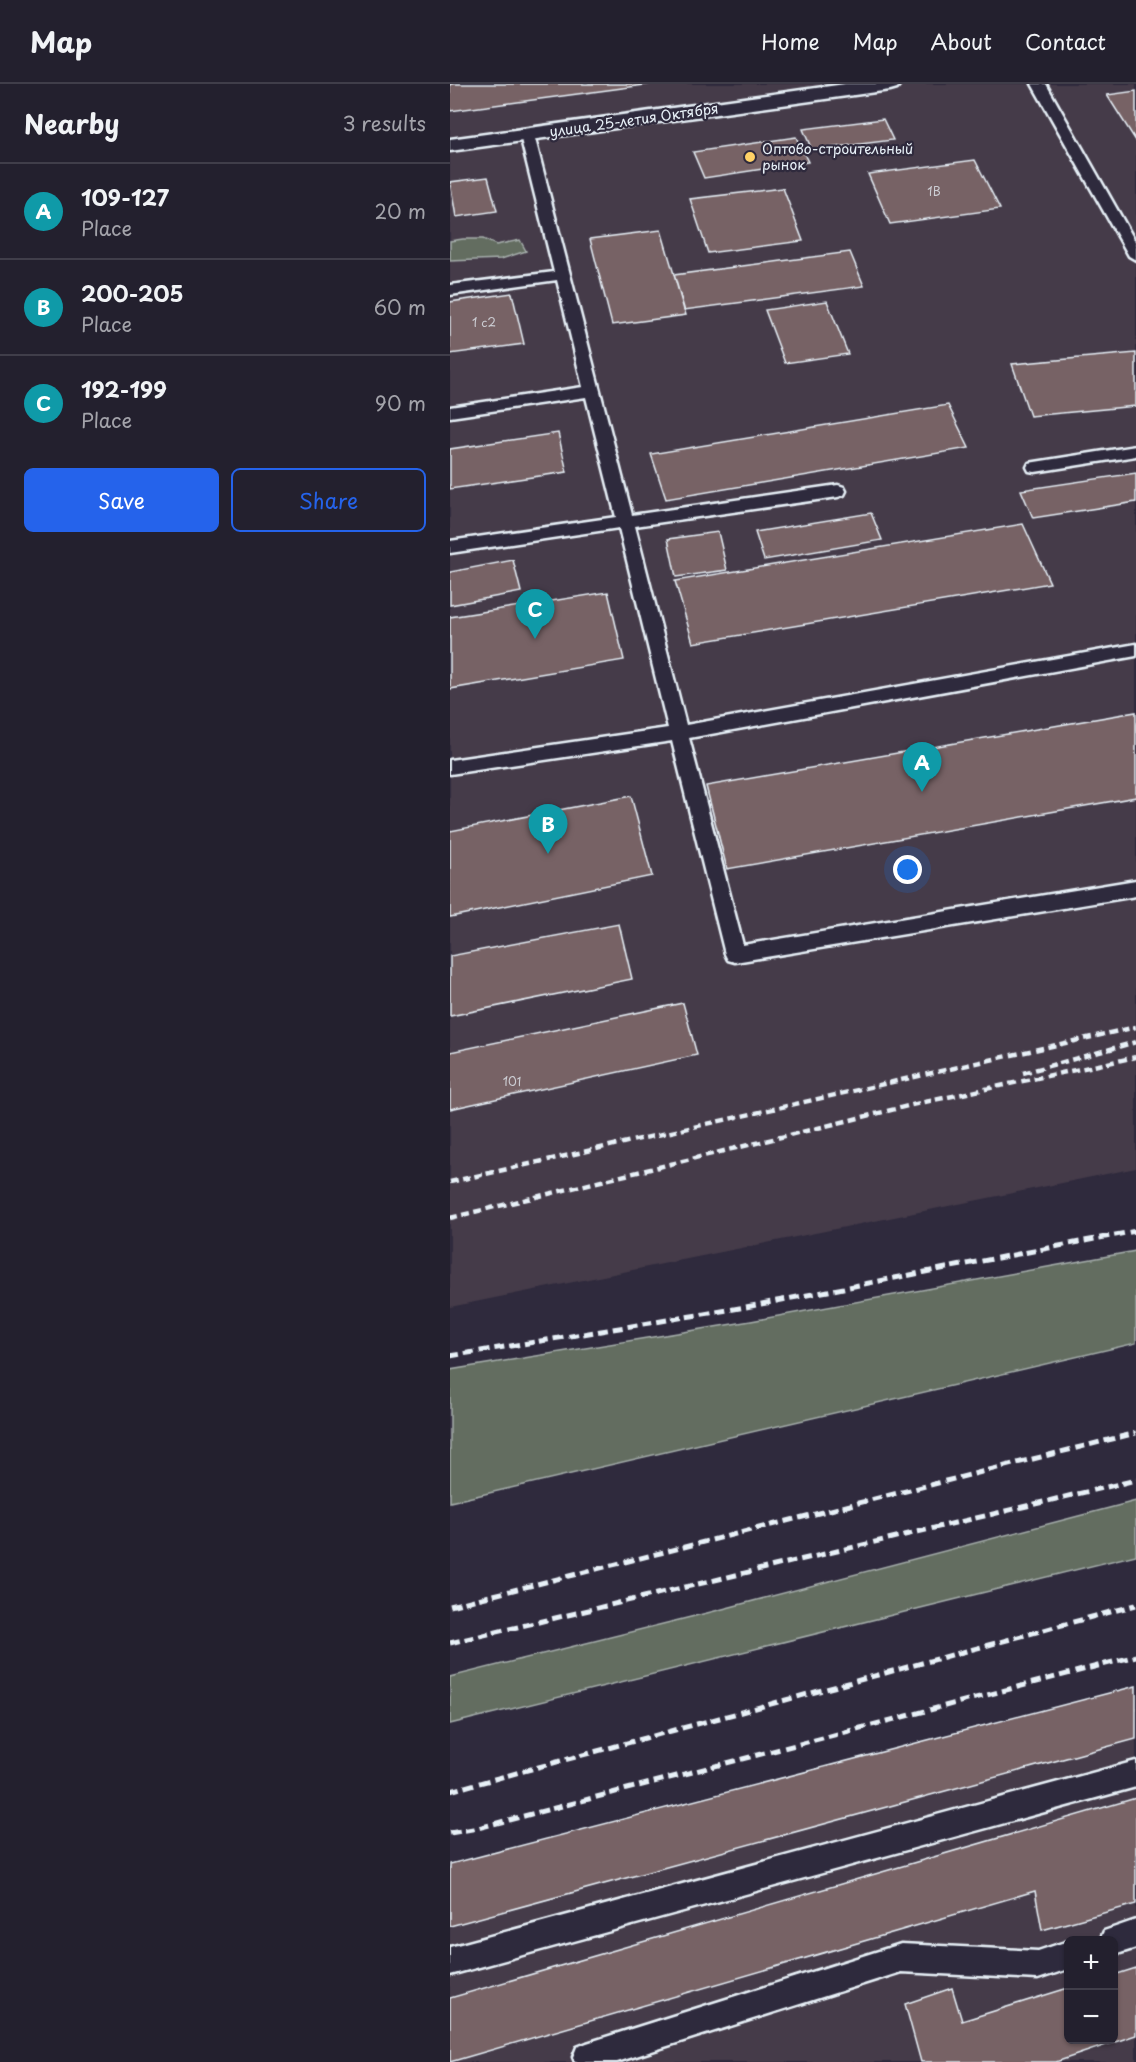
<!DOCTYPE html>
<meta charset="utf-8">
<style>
:root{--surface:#23202e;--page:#2f2d3a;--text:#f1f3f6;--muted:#a3a3aa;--line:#403e4a;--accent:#2563eb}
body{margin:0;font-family:"Playpen Sans",sans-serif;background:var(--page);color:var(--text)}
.controls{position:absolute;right:18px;bottom:18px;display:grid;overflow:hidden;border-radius:9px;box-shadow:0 2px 4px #0004}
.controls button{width:54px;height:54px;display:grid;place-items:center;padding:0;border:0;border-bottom:2px solid var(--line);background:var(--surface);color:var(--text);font:30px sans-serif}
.you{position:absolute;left:458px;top:786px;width:21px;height:21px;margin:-15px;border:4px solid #fff;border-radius:50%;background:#1a73e8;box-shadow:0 0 0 9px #1a73e833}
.badge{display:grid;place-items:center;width:39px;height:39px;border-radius:50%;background:var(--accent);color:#fff;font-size:20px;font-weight:700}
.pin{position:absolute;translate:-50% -50px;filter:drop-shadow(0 2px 3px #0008)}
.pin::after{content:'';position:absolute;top:32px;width:21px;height:18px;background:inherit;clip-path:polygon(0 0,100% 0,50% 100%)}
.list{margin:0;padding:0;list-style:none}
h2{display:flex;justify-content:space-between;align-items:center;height:78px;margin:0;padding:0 24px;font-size:26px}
h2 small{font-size:20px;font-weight:400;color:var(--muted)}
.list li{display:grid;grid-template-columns:39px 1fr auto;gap:18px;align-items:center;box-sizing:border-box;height:96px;padding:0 24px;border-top:2px solid var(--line)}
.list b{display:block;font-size:22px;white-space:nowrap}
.list p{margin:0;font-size:20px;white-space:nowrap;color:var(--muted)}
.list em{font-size:20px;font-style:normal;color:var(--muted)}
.actions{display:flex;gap:12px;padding:18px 24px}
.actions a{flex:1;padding:14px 0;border:2px solid var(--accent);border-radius:9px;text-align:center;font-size:21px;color:var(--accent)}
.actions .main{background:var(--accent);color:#fff}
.map{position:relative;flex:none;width:686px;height:1978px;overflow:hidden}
header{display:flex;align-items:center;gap:36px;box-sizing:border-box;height:84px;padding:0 30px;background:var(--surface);border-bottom:2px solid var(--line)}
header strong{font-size:28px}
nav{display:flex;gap:33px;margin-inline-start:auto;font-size:21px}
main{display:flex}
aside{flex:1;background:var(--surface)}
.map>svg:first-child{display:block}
</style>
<header>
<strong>Map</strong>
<nav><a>Home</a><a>Map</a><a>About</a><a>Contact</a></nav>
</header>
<main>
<aside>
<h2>Nearby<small>3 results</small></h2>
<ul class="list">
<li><span class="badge" style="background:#0f9aa8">A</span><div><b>109-127</b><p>Place</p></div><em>20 m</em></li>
<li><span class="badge" style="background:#0f9aa8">B</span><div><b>200-205</b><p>Place</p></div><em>60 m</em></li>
<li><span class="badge" style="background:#0f9aa8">C</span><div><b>192-199</b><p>Place</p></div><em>90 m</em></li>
</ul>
<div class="actions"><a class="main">Save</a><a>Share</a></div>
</aside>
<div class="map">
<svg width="686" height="1978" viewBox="0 0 686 1978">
<rect width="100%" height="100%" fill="#2f2a3d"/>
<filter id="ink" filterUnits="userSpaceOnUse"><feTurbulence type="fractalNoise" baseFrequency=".0167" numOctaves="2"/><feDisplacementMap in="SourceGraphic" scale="12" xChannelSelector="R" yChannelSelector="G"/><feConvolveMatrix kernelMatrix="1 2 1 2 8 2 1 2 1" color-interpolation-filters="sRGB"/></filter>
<g filter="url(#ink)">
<path fill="#453b49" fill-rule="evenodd" d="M0,0H686V1084L0,1223Z
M686,1602V1978H0V1780ZM618,1856H664V1956H618Z"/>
<path fill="#646d61" stroke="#a6afac" stroke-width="1.5" d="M13,155H33L46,161L70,156L76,167L51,175L0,177V157Z
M686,1167V1259L0,1418V1286L301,1237Z
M686,1417V1471L0,1640V1593L265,1527Z"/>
<path fill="#776265" stroke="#e8f1f8" stroke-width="1.5" d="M0,0H202L0,27Z
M686,7V57L657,11Z
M433,35L443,56L362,66L353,45Z
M346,53L358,78L254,94L243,68Z
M525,76L550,125L440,140L418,90Z
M38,93L47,127L6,133L0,98Z
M333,104L353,157L258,169L240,115Z
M211,146L236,231L162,241L140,155Z
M400,168L414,202L234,226L224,191Z
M62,209L74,260L0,270V218Z
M377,217L398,270L335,279L315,226Z
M686,269V322L580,332L562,280Z
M498,321L519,364L216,415L201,370Z
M108,349L117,388L0,405V365Z
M686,389V418L583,434L571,406Z
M421,429L432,456L314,476L305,448Z
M573,440L600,499L243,559L225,497Z
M268,448L277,486L226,493L218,455Z
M63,476L71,508L0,521V488Z
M158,508L174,576L0,605V533Z
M686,628V713L277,785L256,702Z
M181,712L202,792L0,833V747Z
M169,840L182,895L0,932V872Z
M233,919L247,971L0,1025V968Z
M686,1602V1655L0,1842V1780Z
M686,1714V1820L592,1846L585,1807L0,1978V1914Z
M686,1884V1951L606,1978H471L455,1920L502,1904L512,1937L618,1904V1956H664V1891Z"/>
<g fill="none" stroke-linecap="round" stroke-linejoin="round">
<g stroke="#e8f1f8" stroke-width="5">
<path id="service" d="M582,0H596L686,159V176L679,172Z
M77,47L84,51L182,431L388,401L394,403L396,407L394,411L388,413L185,442L236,641L686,560V572L239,654L293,861L686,796V812L285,878L278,876L275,870L222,657L0,690V676L218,644L169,444L0,469V457L166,433L136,313L0,333V323L133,303L107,196L0,211V201L104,188L70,51Z
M686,362V372L585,388L579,387L577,383L579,379L585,378Z
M686,1677V1703L0,1891V1863Z
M686,1836V1864L664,1871V1856H650L654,1847Z
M618,1857V1885L588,1895L451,1888L167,1978H125L123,1973L127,1963L137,1959L451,1860L588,1867Z"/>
</g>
<g stroke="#e8f1f8" stroke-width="5">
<path id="minor" d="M395,0H450L447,4L440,6L0,67V55Z"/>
</g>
<use href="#service" fill="#2f2a3d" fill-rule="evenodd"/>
<use href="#minor" fill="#2f2a3d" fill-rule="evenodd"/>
<path stroke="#e8f1f8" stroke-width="4.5" stroke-dasharray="8 4.5" stroke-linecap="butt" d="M573,989L686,958
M0,1098L686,943
M0,1134L470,1019L686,973"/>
<path stroke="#e8f1f8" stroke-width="5" stroke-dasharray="10 5" stroke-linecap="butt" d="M0,1272L296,1223L686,1147
M0,1522L686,1349
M0,1559L686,1396
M0,1707L686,1521
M0,1749L28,1744L686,1572"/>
</g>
</g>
<circle fill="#ffd166" stroke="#2f2a3d" stroke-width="2" cx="300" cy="73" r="6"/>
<g text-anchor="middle" stroke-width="4.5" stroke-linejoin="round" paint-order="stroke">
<g font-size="12" fill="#cccdd3">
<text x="484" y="112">1В</text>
<text x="34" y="243">1 с2</text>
<text x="62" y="1002">101</text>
</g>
<g font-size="14" fill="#e8f1f8" stroke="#2f2a3d">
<text transform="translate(184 36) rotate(-8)" y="5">улица 25-летия Октября</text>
</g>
<g font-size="14" fill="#e8f1f8" stroke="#2f2a3d" text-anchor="start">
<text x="312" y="70">Оптово-строительный<tspan x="312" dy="16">рынок</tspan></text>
</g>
</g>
</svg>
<div class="controls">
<button>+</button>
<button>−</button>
</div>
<div class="you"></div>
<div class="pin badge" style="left:472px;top:708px;background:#0f9aa8">A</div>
<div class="pin badge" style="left:98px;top:770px;background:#0f9aa8">B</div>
<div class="pin badge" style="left:85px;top:555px;background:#0f9aa8">C</div>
</div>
</main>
